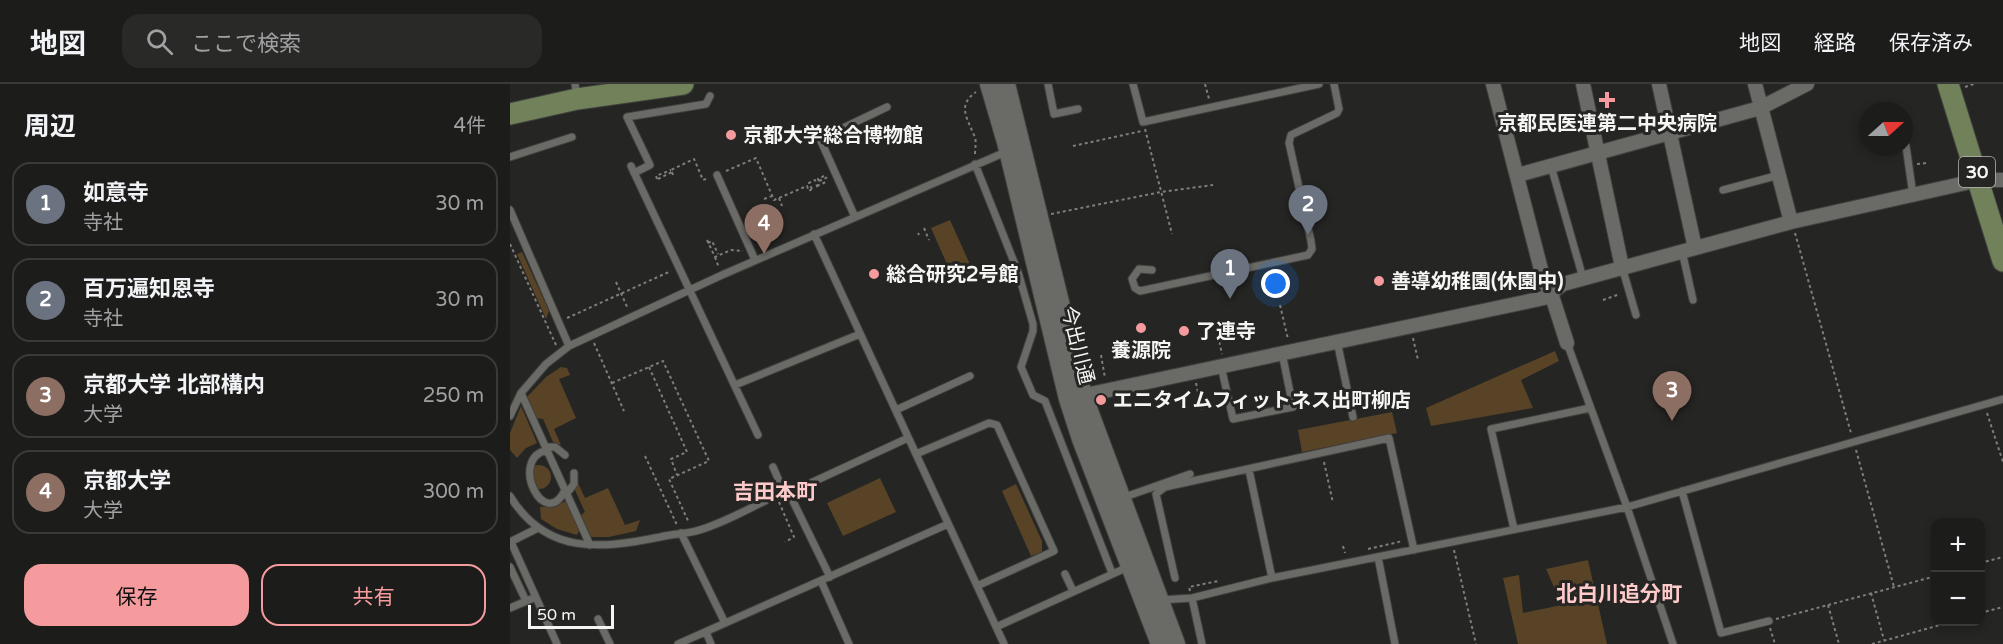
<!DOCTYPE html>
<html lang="ja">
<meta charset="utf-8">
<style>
:root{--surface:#1c1c1a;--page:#292927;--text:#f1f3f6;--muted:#a0a1a2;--line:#3a3a39;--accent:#f59b9d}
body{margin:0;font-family:"Varela Round","Noto Sans JP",sans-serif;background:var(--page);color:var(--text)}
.controls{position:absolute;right:18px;bottom:18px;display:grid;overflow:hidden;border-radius:12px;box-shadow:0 3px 9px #0003}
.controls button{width:54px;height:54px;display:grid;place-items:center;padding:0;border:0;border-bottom:2px solid var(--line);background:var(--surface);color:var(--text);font:30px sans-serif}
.compass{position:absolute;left:1349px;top:18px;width:54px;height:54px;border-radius:50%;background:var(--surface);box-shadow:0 3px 9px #0003;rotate:69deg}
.scale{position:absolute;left:18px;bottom:15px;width:86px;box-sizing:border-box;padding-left:6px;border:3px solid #f5f5f3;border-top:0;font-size:16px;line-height:21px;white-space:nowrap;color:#f5f5f3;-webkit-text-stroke:4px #252523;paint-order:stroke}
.you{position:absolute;left:766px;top:200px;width:21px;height:21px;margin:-15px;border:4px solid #fff;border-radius:50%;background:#1a73e8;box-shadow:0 0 0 9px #1a73e833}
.badge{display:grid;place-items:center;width:39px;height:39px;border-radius:50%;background:var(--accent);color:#fff;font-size:20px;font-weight:700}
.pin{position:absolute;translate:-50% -50px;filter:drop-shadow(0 2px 3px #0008)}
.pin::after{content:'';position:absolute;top:32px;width:21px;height:18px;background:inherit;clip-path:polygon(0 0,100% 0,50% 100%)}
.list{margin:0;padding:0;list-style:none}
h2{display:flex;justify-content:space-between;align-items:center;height:78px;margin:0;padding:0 24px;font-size:26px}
h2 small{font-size:20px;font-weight:400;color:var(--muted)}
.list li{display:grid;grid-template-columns:39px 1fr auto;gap:18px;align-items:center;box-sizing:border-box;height:84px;margin:0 12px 12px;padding:0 12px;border:2px solid var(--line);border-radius:18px}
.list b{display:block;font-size:22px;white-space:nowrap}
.list p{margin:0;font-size:20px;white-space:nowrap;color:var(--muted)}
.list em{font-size:20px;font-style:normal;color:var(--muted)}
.actions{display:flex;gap:12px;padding:18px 24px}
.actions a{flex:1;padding:14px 0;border:2px solid var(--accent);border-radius:18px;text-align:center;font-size:21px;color:var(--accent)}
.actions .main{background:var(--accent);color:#111}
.icon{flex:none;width:33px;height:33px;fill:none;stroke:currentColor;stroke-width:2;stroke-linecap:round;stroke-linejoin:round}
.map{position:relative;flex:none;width:1493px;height:560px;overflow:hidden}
header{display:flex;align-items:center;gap:36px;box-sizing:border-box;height:84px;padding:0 30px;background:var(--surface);border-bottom:2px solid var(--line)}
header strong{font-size:28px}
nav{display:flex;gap:33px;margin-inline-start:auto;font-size:21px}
.search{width:420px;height:54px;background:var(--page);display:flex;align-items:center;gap:15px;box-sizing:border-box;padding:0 21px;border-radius:18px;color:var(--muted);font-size:22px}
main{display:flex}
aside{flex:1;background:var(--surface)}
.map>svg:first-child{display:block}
</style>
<header>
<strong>地図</strong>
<div class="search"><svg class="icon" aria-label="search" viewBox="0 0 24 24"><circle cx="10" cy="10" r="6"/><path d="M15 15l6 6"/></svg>ここで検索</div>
<nav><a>地図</a><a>経路</a><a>保存済み</a></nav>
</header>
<main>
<aside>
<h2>周辺<small>4件</small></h2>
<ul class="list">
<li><span class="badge" style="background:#6b7280">1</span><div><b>如意寺</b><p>寺社</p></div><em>30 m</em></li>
<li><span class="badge" style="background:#6b7280">2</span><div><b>百万遍知恩寺</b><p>寺社</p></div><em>30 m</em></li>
<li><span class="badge" style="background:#8d6e63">3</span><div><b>京都大学 北部構内</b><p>大学</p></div><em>250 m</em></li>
<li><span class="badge" style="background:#8d6e63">4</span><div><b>京都大学</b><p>大学</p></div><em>300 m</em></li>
</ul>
<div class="actions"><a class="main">保存</a><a>共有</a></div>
</aside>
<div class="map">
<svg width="1493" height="560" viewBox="0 0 1493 560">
<rect width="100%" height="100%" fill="#252523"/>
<path fill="#584327" d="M440,136L463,187L444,196L421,144Z
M12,168L39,227L36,235L7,170Z
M1045,267L1049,277L1011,296L1023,324L921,342L916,324Z
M51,283L57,284L60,291L49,295L66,334L44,345L51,361L43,358L33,335L26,334L16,314L36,293Z
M11,322L27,359L16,364L7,374L0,366V349Z
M882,328L887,349L792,368L788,346Z
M17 393a12 12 0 1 1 24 0a12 12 0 1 1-24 0Z
M370,394L386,428L333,452L317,419Z
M67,397L75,414L98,404L115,441L130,436L126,447L99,453H81L71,431L75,428L64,404Z
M506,400L532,457V468L521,472L492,407Z
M56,417L69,447L67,451L47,445L31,435L30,423H43Z
M1078,476L1097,560H1008L993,494L1009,491L1013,529L1052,521L1036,485Z"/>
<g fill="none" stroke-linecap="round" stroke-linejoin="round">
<g stroke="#41423f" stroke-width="9">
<path id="lane" d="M65,0L67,13
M538,0L544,30L568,25
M623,0L633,38L809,0
M1396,62L1403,111
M0,73L62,53
M465,80L508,188L523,240V247L511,283L523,311L535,317L602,489
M121,82L248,351
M1041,82L1073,194
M124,89L140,81L117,33L196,20L200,12
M207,91L245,176
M1213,106L1269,91
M0,126L59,262
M345,133L310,55L377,23
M304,150L494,560
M1172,167L1183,216
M1112,183L1126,231
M642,186L629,185L622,195L625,204L630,207L798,171L802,165L801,157L779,59L781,51L827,29L829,25L824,0
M827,257L843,333
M1057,259L1117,423L1163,560
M711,282L723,335L783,323L772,269
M225,301L350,250
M11,309L80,461
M386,326L460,292
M0,332L11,309L36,280L59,262L212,191L498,67
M36,363H45L55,371
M38,369L34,367C0,378 35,448 55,406
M406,370L479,339L487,341L544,467L467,502
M263,383L274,408
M739,386L762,494
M1172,407L1211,549L1259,537
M57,409L64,400V389
M279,409L320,493
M0,412C36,471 90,465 150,453C162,450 175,450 186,447C216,439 246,420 274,408L279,409L398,354
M612,414L680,390
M1004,445L981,345L1080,324
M171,449L215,539
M0,458L28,444
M1,458L47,560
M868,473L885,560
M0,483L16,517
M555,490L563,507
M665,494L646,410L655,403L879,354L904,466
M311,497L339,560
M682,514L692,560
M650,516L682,514L762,494L1117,423L1493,315
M0,524L26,513
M88,535L100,560
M486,543L618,483
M196,548L201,560
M168,560L438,440"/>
</g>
<g stroke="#41423f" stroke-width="16">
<path id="street" d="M983,0L1034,197L1041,209L1057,259
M1073,0L1112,183
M1149,0L1185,164
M1245,0L1281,138
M1008,91L1250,24L1297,0
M566,313L1034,214L1053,200L1281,138L1469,96H1493"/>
</g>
<g stroke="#41423f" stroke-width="20">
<path id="secondary" d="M479,0L496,58L558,315L571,355L650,560
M496,0L573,311L666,560"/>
</g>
<g stroke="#41423f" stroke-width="23">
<path id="primary" d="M1438,0L1493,177
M0,30L67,15L173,0"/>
</g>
<path stroke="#7e7e7c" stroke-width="2" stroke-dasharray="3 3" stroke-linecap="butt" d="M695,0L699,15
M1455,3L1464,0
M635,45L662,150
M563,62L632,47
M465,70C465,63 467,57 464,51C457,34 447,21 466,8
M1407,80L1417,79
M216,87L246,74L264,116L297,102L299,107L302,105
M163,91L161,86L184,75L193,96L199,94
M147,95L146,92L161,86
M148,95L162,88
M309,97L318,93
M309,97L308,95L316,91
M307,102L318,97
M302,105L299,99L305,96L308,105
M269,114L272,122
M254,115L262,112
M541,130L651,108L703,101
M414,144L419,156
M408,149L409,151
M1285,149L1341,349
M197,156L205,173L221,166L233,167
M198,159L202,157L208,170
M0,160L46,261
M205,173L209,184
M106,198L118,225
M1093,216L1110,210
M770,221L778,255
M57,234L161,187
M708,252L712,270
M903,254L908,276
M84,259L114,327
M591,271L595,294
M139,283L177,368L161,375L167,391
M102,299L153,277L199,377L159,395L179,439
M686,299L692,327
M1477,329L1493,378
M1346,366L1384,503
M135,372L167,441
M814,378L823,419
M269,418L284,453L275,458
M833,462L835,469
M858,465L893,457
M944,466L966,560
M1470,479L1493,473
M680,507L679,503L708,497
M1361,509L1374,556
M1318,521L1329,560
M1470,529L1493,523
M1266,535L1426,492
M1260,544L1265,560
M1362,560L1441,538"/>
<use href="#lane" stroke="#6a6a67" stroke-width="7"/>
<use href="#street" stroke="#6a6a67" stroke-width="14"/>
<use href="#secondary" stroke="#6a6a67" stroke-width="18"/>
<use href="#primary" stroke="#71815a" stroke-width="21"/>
</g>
<g fill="#f59b9d" stroke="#252523" stroke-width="2">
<path d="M1094 7h6v6h6v6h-6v6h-6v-6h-6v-6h6z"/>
<circle cx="221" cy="51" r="6"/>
<circle cx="364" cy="190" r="6"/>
<circle cx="869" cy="197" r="6"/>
<circle cx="631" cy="244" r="6"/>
<circle cx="674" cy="247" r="6"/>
<circle cx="591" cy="316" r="6"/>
</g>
<g text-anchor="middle" stroke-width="6" stroke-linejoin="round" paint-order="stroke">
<rect fill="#252523" stroke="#b7b7b5" stroke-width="1.5" x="1449" y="73" width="36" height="30" rx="4.5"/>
<g font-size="18" font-weight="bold" fill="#f5f5f3">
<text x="1467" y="94">30</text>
</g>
<g font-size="20" font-weight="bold" fill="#f5f5f3" stroke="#252523" text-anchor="start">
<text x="1097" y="46" text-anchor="middle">京都民医連第二中央病院</text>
<text x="233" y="58">京都大学総合博物館</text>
<text x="376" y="197">総合研究2号館</text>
<text x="881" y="204">善導幼稚園(休園中)</text>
<text x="686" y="254">了連寺</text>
<text x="631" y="273" text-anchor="middle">養源院</text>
<text x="603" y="323">エニタイムフィットネス出町柳店</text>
</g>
<g font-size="20" fill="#f5f5f3" stroke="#252523">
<text transform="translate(568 261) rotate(76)" y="7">今出川通</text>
</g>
<g font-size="21" font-weight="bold" fill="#ffcaca" stroke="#252523">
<text x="265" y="415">吉田本町</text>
<text x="1109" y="517">北白川追分町</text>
</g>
</g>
</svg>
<div class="controls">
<button>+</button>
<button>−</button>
</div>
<svg class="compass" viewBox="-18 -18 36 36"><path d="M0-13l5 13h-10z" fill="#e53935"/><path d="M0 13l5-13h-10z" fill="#a0a1a2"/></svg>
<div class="scale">50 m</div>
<div class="you"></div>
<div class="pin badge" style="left:720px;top:215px;background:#6b7280">1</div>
<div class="pin badge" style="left:798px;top:151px;background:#6b7280">2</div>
<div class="pin badge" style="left:1162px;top:337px;background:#8d6e63">3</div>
<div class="pin badge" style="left:254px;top:170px;background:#8d6e63">4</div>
</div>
</main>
